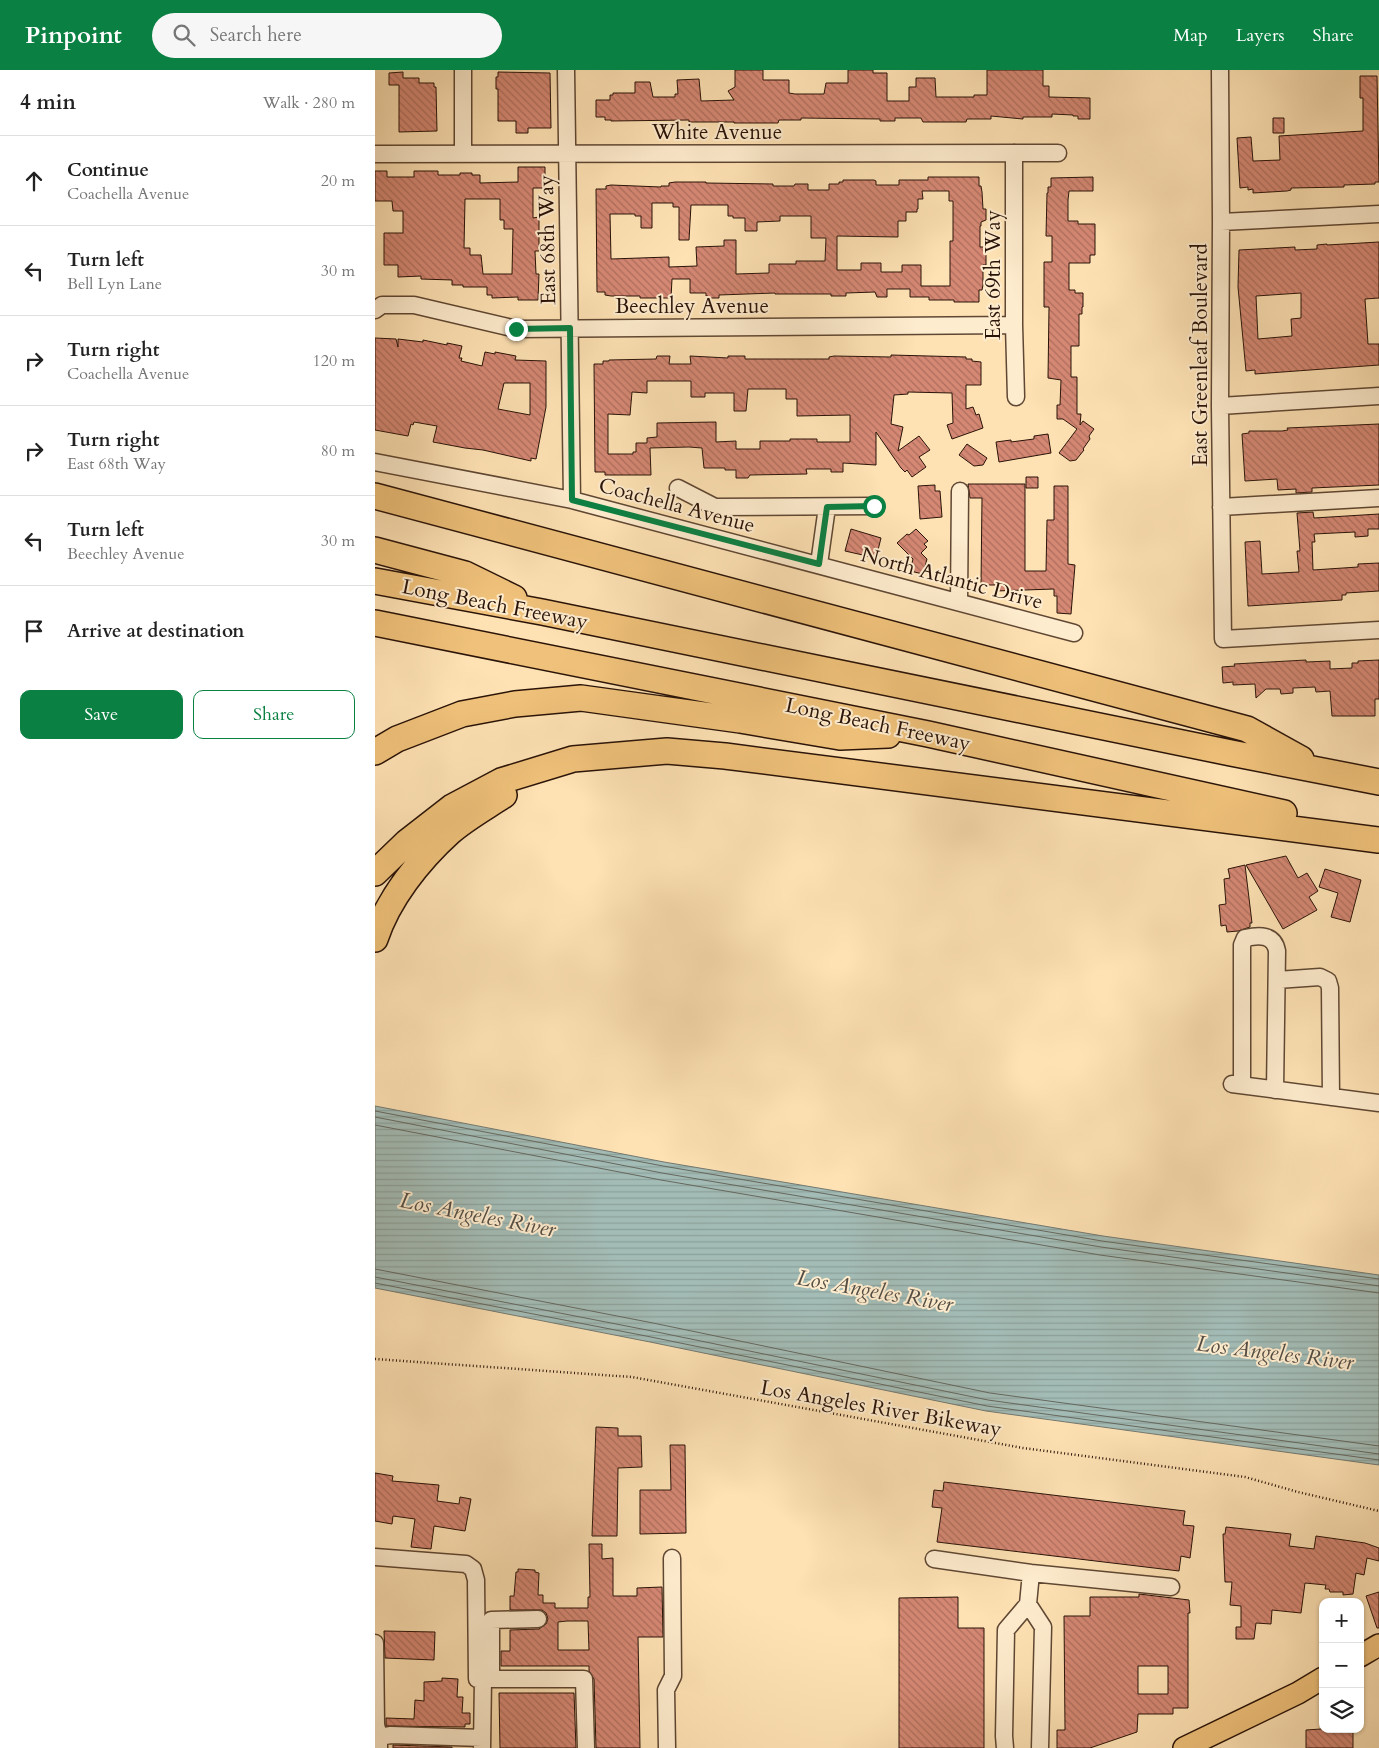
<!DOCTYPE html>
<meta charset="utf-8">
<style>
:root{--surface:#fff;--page:#f6f6f6;--text:#222;--muted:#767676;--line:#e0e0e0;--accent:#0b8043}
body{margin:0;font-family:Cardo,serif;background:var(--page);color:var(--text)}
.controls{position:absolute;right:15px;bottom:15px;display:grid;overflow:hidden;border-radius:10px;box-shadow:0 1px 4px #0004}
.controls button{width:45px;height:45px;display:grid;place-items:center;padding:0;border:0;border-bottom:1px solid var(--line);background:var(--surface);color:var(--text);font:25px sans-serif}
.stop{position:absolute;width:15px;height:15px;margin:-11px;border:4px solid #0b8043;border-radius:50%;background:#fff}
.stop.end{background:#0b8043;border-color:#fff;box-shadow:0 1px 5px #0008}
.list{margin:0;padding:0;list-style:none}
h2{display:flex;justify-content:space-between;align-items:center;height:65px;margin:0;padding:0 20px;font-size:21px}
h2 small{font-size:16px;font-weight:400;color:var(--muted)}
.list li{display:grid;grid-template-columns:32px 1fr auto;gap:15px;align-items:center;box-sizing:border-box;height:90px;padding:0 20px;border-top:1px solid var(--line)}
.list b{display:block;font-size:19px;white-space:nowrap}
.list p{margin:0;font-size:16px;white-space:nowrap;color:var(--muted)}
.list em{font-size:16px;font-style:normal;color:var(--muted)}
.actions{display:flex;gap:10px;padding:15px 20px}
.actions a{flex:1;padding:11px 0;border:1px solid var(--accent);border-radius:10px;text-align:center;font-size:18px;color:var(--accent)}
.actions .main{background:var(--accent);color:#fff}
.icon{flex:none;width:28px;height:28px;fill:none;stroke:currentColor;stroke-width:2;stroke-linecap:round;stroke-linejoin:round}
.map{position:relative;flex:none;width:1004px;height:1678px;overflow:hidden}
header{display:flex;align-items:center;gap:30px;box-sizing:border-box;height:70px;padding:0 25px;background:var(--accent);color:#fff}
header strong{font-size:24px}
nav{display:flex;gap:28px;margin-inline-start:auto;font-size:18px}
.search{width:350px;height:45px;background:var(--page);display:flex;align-items:center;gap:12px;box-sizing:border-box;padding:0 18px;border-radius:28px;color:var(--muted);font-size:19px}
main{display:flex}
aside{flex:1;background:var(--surface)}
.map>svg:first-child{display:block}
</style>
<header>
<strong>Pinpoint</strong>
<div class="search"><svg class="icon" aria-label="search" viewBox="0 0 24 24"><circle cx="10" cy="10" r="6"/><path d="M15 15l6 6"/></svg>Search here</div>
<nav><a>Map</a><a>Layers</a><a>Share</a></nav>
</header>
<main>
<aside>
<h2>4 min<small>Walk · 280 m</small></h2>
<ul class="list">
<li><svg class="icon" aria-label="ahead" viewBox="0 0 24 24"><path d="M12 20V5M6 11l6-6 6 6"/></svg><div><b>Continue</b><p>Coachella Avenue</p></div><em>20 m</em></li>
<li><svg class="icon" aria-label="left" viewBox="0 0 24 24"><path d="M17 20v-9H6M10 6l-5 5 5 5"/></svg><div><b>Turn left</b><p>Bell Lyn Lane</p></div><em>30 m</em></li>
<li><svg class="icon" aria-label="right" viewBox="0 0 24 24"><path d="M7 20v-9h11M14 6l5 5-5 5"/></svg><div><b>Turn right</b><p>Coachella Avenue</p></div><em>120 m</em></li>
<li><svg class="icon" aria-label="right" viewBox="0 0 24 24"><path d="M7 20v-9h11M14 6l5 5-5 5"/></svg><div><b>Turn right</b><p>East 68th Way</p></div><em>80 m</em></li>
<li><svg class="icon" aria-label="left" viewBox="0 0 24 24"><path d="M17 20v-9H6M10 6l-5 5 5 5"/></svg><div><b>Turn left</b><p>Beechley Avenue</p></div><em>30 m</em></li>
<li><svg class="icon" aria-label="arrive" viewBox="0 0 24 24"><path d="M6 21V4h12l-3 4 3 4H6"/></svg><div><b>Arrive at destination</b></div></li>
</ul>
<div class="actions"><a class="main">Save</a><a>Share</a></div>
</aside>
<div class="map">
<svg width="1004" height="1678" viewBox="0 0 1004 1678">
<defs>
<pattern id="water-rules" width="6" height="5" patternUnits="userSpaceOnUse" patternTransform="scale(1.25)"><rect width="6" height="5" fill="#a3bcb6"/><path d="M0 2.5h6" fill="none" stroke="#8ca19b"/></pattern>
<pattern id="building-back-hatch" width="6" height="6" patternUnits="userSpaceOnUse" patternTransform="scale(1.25)"><rect width="6" height="6" fill="#d58874"/><path d="M-1 5l2 2M0 0l6 6M5-1l2 2" fill="none" stroke="#ad6e5d"/></pattern>
</defs>
<rect width="100%" height="100%" fill="#fee2b4"/>
<filter id="stains"><feTurbulence type="fractalNoise" baseFrequency=".004" numOctaves="4"/><feColorMatrix values="0 0 0 0 .2 0 0 0 0 .09 0 0 0 0 .02 0 0 0 .5 -.17"/></filter>
<radialGradient id="worn" r=".72"><stop offset=".6" stop-color="#630" stop-opacity="0"/><stop offset="1" stop-color="#630" stop-opacity=".3"/></radialGradient>
<path fill="url(#water-rules)" stroke="#737870" d="M0,1036L289,1092L728,1166L1004,1205V1395L611,1341L275,1272L0,1218Z"/>
<g fill="none" stroke-linecap="round" stroke-linejoin="round">
<path stroke="#66685f" stroke-width="1" d="M0,1041L288,1096L727,1171L1004,1209
M0,1047L287,1103L726,1177L1004,1216
M0,1055L286,1110L725,1185L1004,1223
M0,1199L278,1253L615,1323L1004,1376
M0,1207L277,1261L613,1330L1004,1384
M0,1213L276,1267L612,1336L1004,1390"/>
</g>
<path fill="url(#building-back-hatch)" stroke="#2a1308" fill-rule="evenodd" d="M360,0H388V10H414V23L420,24H449L451,13H473V0H498V3H512V31H534V17H541V8H560L561,27H599V25H612V0H668V16H674V27L715,28V49H703V46H698V45L677,44V47H648V49L616,46V49H592L591,52H548L546,48H520V51H505V49L426,48V50H404L403,53H359V52H314V50L236,51V50H230V47H221V30H235V25H238V23H260V12H275L278,27H300V24H303L302,10L324,9L326,31L359,30L353,21L360,17Z
M28,2V8H44V13H59V17H61L62,61L24,62V15H14V3Z
M123,2L175,3L176,58H153V63H141V51H123V19H121V7H123Z
M985,6H1002L1004,112H1000V114L969,115V117L916,118V120L912,121L878,123V119L873,120V117L865,118L862,68L876,67L878,91L905,90L904,66L988,61V28H985Z
M898,48H909V63H898Z
M143,97H170V118H158V148L164,147V181H160L161,204H164L163,230H143V227L117,228V225H112V217H88V215H77V210L46,209V206L23,207V195H9V163H28V141H18L17,131H0V101H12V107H39V101H63V105H85V103H97V105H105V113L143,112ZM90,129H125V150H129V159H138L137,204H108L106,185H95V178H89Z
M553,107H604V116H606L607,122L608,139H611V150L606,152V156H605V177H611V195H608V215L607,220H604V232H579V230H554V227H535V219H512V227H502L500,222L471,223V226H456V224H400V223L344,225V228H333V226H331V223H315V209H297L296,228H265V226H236L230,225V222H222L221,119H231V116L236,115L286,117V116H294V113L300,112H331V113L398,114V116H419L420,114H433V120H454V114H464V112H468V110H499L501,111V115H524V110H553ZM547,121H574V131H578V171H575V216H546V195H527V202H506V193H486V200H462V166L523,167V151H531V142H542V139H543V129H548ZM277,133H298V137H304V170H314L316,135H353V146H358V148H370V161H382V152L405,151V146H436V168H451L450,191H421V194H394V203L361,204V170H349V176L321,177L322,196L294,197V187L236,189L235,144H260V146H266V158H277Z
M718,107V121H694L693,130V151H703V154H720V185H715V193H694V220H700V223H708V237H707V244H704V276H696V307H702V344H706L705,355L708,351L719,359L714,366L715,369L708,379L709,380L701,390L695,391L684,383L702,359L688,349H682V335H685L686,310L673,308L674,237H669V192H677V166H671L672,123H673V117H676V108Z
M1004,172V228L990,229L993,274H1004V295L880,304V300L871,301L863,217L864,180L920,177V180L942,179V175L952,174V175ZM926,223V248L916,249L917,266L883,269L881,226Z
M0,268L21,269L23,277V269L48,272V270L72,275V273L87,276L84,288H87L86,291L107,296L110,282L120,284V282L141,286L140,290L171,291V337L161,389L156,388V391L108,380L90,378L58,372L62,356L39,352L38,355L36,354L33,366L0,360ZM129,313H155V345L123,339Z
M516,285L591,287V289H597V291L606,292V315H591V339L598,337L601,345L604,344L608,358L577,369L572,355L578,353L577,323L533,322V324L519,325L516,354L528,357L523,381L544,366L555,380L544,387L551,397L537,407L532,400L530,402L526,398L501,362V395L468,393V402H456V399H431L432,404L375,405L373,408H361V400H350V398H329L327,378L314,377L275,378L276,405H230V402H220L219,294H228V291H234V290L281,289L282,286H295L294,294H316L315,286L353,288V286H370V289H454V287L459,286L516,287ZM272,311H316V327H330V323H359V341H371L373,319H411V329H422V346L475,345V372H442V369H415V371H385V379H361V371L341,372V352L282,353V367L272,368V373H261V382H258V384H233V344L255,345L257,322L272,323Z
M1004,354V415L937,418V422L921,423V419L903,420L902,409L870,411L867,364L874,363V361H907L913,360L912,358Z
M673,364L676,383L624,392L621,372L636,370V372L659,369V366Z
M592,374L612,388L608,395L599,396L584,385Z
M651,407H663V418H651Z
M593,414H650V501H671L672,450H679V416H693V494L700,495L696,544L682,543V526H679V519L621,521V515H606L607,428H595Z
M560,415V421H565L567,447L545,449L543,416Z
M938,442L939,448L1004,444V459H993V466L980,467V462L939,464L940,472H937L938,500L983,497V494L1004,493V521L971,523V525H967V530L873,536L870,472L885,471L887,504L924,502L922,481H925L922,443Z
M476,459L506,468L501,488L470,481Z
M541,459L553,471L549,474L552,477L546,483L552,489L548,504L535,501L538,489L522,473L532,464L534,465Z
M931,590V592L955,591V599L977,598V593H983V591L1004,590V629H1000V646H957L955,621L941,622L940,617L918,618V623L906,624L905,619H891L881,628L880,614L858,615V612L848,613L847,597L860,596L859,594Z
M911,786L923,808L932,803L943,821L934,827L942,840L908,859L871,795Z
M870,795L877,853H875V857L863,861L852,862L851,855L846,856L845,844L844,835L851,834L849,809L855,808L853,799Z
M950,799L986,810L975,852L956,847L963,823L944,817Z
M221,1357L243,1358V1366H266L267,1397L243,1398L242,1466H217Z
M295,1375H310L311,1463L265,1464V1420H296Z
M0,1403L18,1406L17,1411L64,1415L62,1431L84,1434L85,1427L96,1429L90,1461L59,1456L56,1479L36,1477L40,1449L18,1446L17,1454L0,1451Z
M569,1412L810,1441L808,1455L819,1456L815,1488L806,1486L804,1501L562,1472L567,1438L557,1437L559,1420L568,1421Z
M851,1457L916,1464L914,1476L939,1479L941,1466L990,1473L1004,1478V1491L992,1488L989,1505L981,1503L978,1524L968,1525V1522H955L954,1519H950L951,1515L930,1513L926,1543L897,1540L896,1554L881,1553L879,1569H861V1557H866V1536L855,1535L857,1512H850L848,1464H850Z
M214,1474H227V1489L238,1488V1526H262V1518L287,1517L288,1567H263L265,1678H221L219,1609L214,1601V1596H126V1581H135V1560L164,1559L171,1554L173,1549L171,1543L167,1540H135V1526H139L141,1502H143V1499L160,1500V1502L164,1503L163,1525H168V1533H180V1538H213V1527H215ZM192,1551H213L214,1580H183V1552Z
M1004,1522V1558H1002L991,1526Z
M764,1524L814,1530L815,1543H813V1638H798V1644H763L762,1662L715,1678H682V1660H690L689,1546H715V1527H764ZM763,1596H793V1624H763Z
M583,1527V1558H609V1678H524V1528Z
M9,1561L60,1562L59,1590L10,1588Z
M67,1608L83,1609L82,1627H88L87,1643H95V1654H90V1657L11,1656V1648L39,1649L40,1630L49,1631V1612L67,1611Z
M124,1623H199L201,1678H125Z
M946,1659H978V1678H931V1660Z
M18,1675L77,1677V1678H18Z"/>
<g fill="none" stroke-linecap="round" stroke-linejoin="round">
<g stroke="#5f4733" stroke-width="19">
<path id="minor" d="M191,0L197,430
M845,0L846,152L845,336L848,569L1004,560
M639,83V255L641,327
M0,84L683,83
M88,84V0
M846,152L1004,144
M0,240L7,235H39L141,259L639,255
M845,336L1004,326
M0,392L197,430L699,563
M303,418L340,437L499,436
M846,437L1004,428
M444,494L452,437
M584,532L585,421
M902,910L945,907L953,911L955,918L956,1027
M857,1014L1004,1033
M867,1015V875L870,868C884,865 899,864 902,881L900,1020
M0,1487L91,1494L98,1499L101,1510L102,1609H108
M559,1489L656,1503L796,1517
M656,1503L653,1534L668,1557L665,1678
M0,1573L1,1655L4,1667V1678
M116,1609V1550L163,1549
M4,1667L16,1665L107,1668
M107,1678L108,1609H209L211,1678
M292,1678L291,1620L298,1606L297,1488
M630,1678L629,1666L631,1560L653,1534"/>
</g>
<g stroke="#2a1308" stroke-width="24">
<path id="major" d="M985,1586L1004,1575
M809,1678L923,1623L948,1608"/>
</g>
<g stroke="#2a1308" stroke-width="28">
<path id="highway" d="M0,426L872,659L926,689
M0,480L90,504L139,528
M0,511L167,542L856,683L1004,712
M0,553L553,664L909,743
M0,682L22,669L87,644L140,634L206,628L365,650L465,667L513,665
M0,803L32,772L77,737L126,711L198,689L292,681L350,686L1004,770
M0,869C13,829 44,790 75,762C91,748 111,737 129,725"/>
</g>
<path stroke="#2a1308" stroke-width="2.5" stroke-dasharray="1 2.5" stroke-linecap="butt" d="M0,1289L257,1307L648,1378L870,1407L923,1422L1004,1441"/>
<use href="#minor" stroke="#feecce" stroke-width="16"/>
<use href="#major" stroke="#efc17a" stroke-width="21"/>
<use href="#highway" stroke="#efc17a" stroke-width="25"/>
</g>
<g fill="none" stroke-linecap="round" stroke-linejoin="round">
<path stroke="#0b8043" stroke-width="6" d="M141,259L195,258L197,430L444,494L452,437L499,436"/>
</g>
<g text-anchor="middle" stroke-width="4" stroke-linejoin="round" paint-order="stroke">
<g font-size="21" fill="#2a1308" stroke="#feecce">
<text x="342" y="69">White Avenue</text>
<text transform="translate(172 170) rotate(-91)" y="7">East 68th Way</text>
<text transform="translate(618 205) rotate(-90)" y="7">East 69th Way</text>
<text x="317" y="243">Beechley Avenue</text>
<text transform="translate(825 285) rotate(-90)" y="7">East Greenleaf Boulevard</text>
<text transform="translate(302 435) rotate(15)" y="7">Coachella Avenue</text>
<text transform="translate(577 508) rotate(15)" y="7">North Atlantic Drive</text>
<text transform="translate(120 534) rotate(11)" y="7">Long Beach Freeway</text>
<text transform="translate(503 654) rotate(12)" y="7">Long Beach Freeway</text>
<text transform="translate(506 1338) rotate(10)" y="7">Los Angeles River Bikeway</text>
</g>
<g font-size="22" font-style="italic" fill="#544e45" stroke="#feecce">
<text transform="translate(103 1144) rotate(11)" y="8">Los Angeles River</text>
<text transform="translate(500 1220) rotate(10)" y="8">Los Angeles River</text>
<text transform="translate(900 1282) rotate(7)" y="8">Los Angeles River</text>
</g>
</g>
<rect width="100%" height="100%" filter="url(#stains)"/>
<rect width="100%" height="100%" fill="url(#worn)"/>
</svg>
<div class="controls">
<button>+</button>
<button>−</button>
<button><svg class="icon" aria-label="layers" viewBox="0 0 24 24"><path d="M12 4l9 5-9 5-9-5zM3 14l9 5 9-5"/></svg></button>
</div>
<div class="stop" style="left:499px;top:436px"></div>
<div class="stop end" style="left:141px;top:259px"></div>
</div>
</main>
